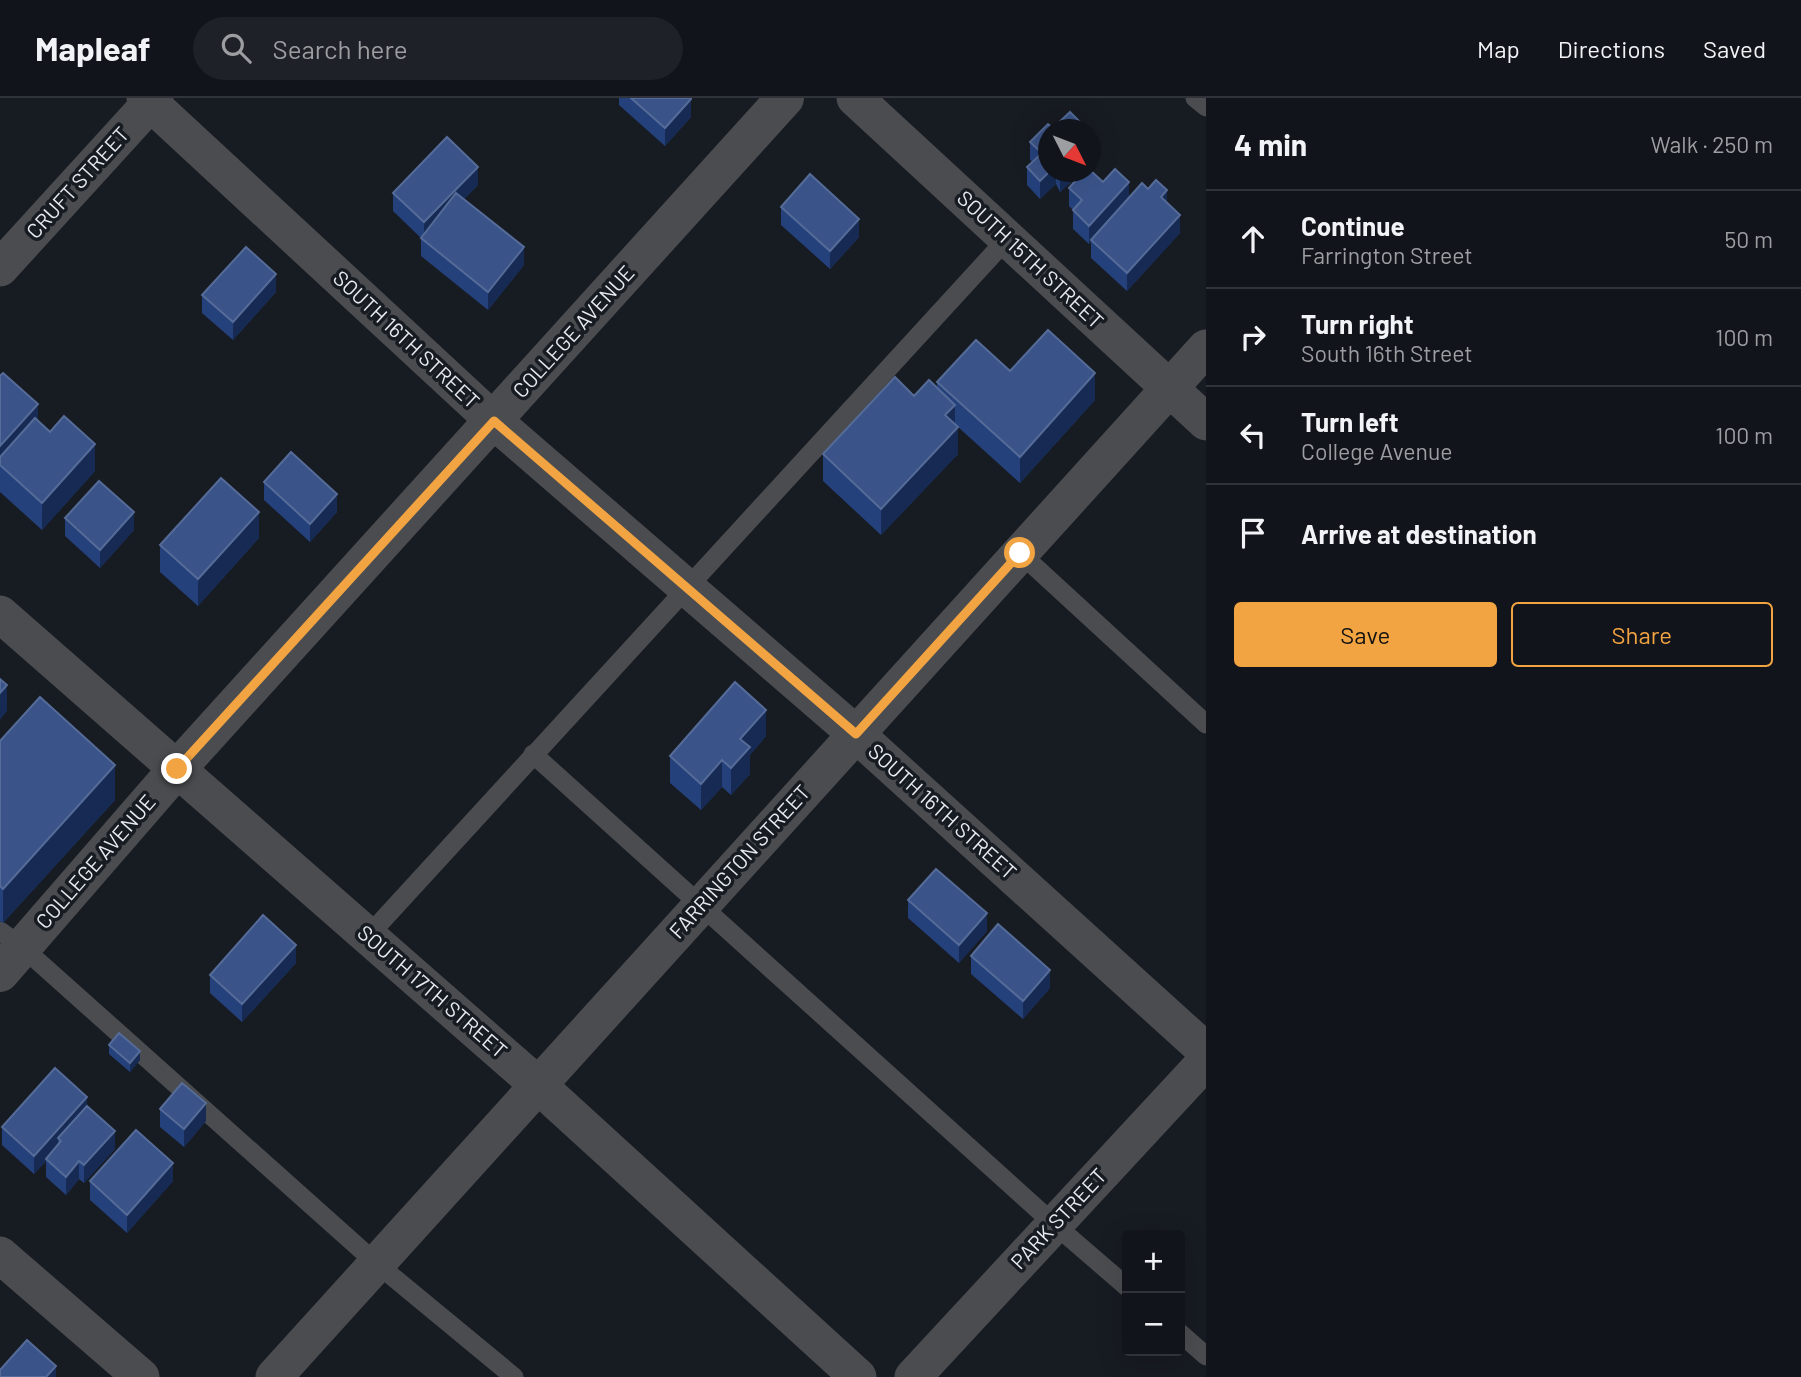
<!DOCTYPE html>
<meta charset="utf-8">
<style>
:root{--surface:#11141a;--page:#1e2127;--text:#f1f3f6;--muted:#9c9ea2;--line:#303339;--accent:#f3a442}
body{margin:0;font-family:Barlow,sans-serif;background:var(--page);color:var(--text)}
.controls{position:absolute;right:21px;bottom:21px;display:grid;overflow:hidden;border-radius:7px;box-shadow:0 7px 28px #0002}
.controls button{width:63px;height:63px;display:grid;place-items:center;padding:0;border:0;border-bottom:2px solid var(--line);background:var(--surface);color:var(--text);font:35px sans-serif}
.compass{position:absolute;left:1038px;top:21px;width:63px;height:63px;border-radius:50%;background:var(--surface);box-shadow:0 7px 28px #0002;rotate:132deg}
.stop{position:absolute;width:21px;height:21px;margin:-16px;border:5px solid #f3a442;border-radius:50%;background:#fff}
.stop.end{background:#f3a442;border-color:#fff;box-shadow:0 2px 7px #0008}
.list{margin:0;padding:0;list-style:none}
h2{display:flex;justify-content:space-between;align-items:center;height:91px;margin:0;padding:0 28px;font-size:30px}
h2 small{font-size:23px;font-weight:400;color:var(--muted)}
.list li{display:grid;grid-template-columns:46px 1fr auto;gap:21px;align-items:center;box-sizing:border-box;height:98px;padding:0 28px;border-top:2px solid var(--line)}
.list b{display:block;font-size:26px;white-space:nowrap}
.list p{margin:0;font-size:23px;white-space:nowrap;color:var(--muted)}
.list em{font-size:23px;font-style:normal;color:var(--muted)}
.actions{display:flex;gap:14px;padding:21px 28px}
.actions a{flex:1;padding:16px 0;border:2px solid var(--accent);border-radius:7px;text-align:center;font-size:24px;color:var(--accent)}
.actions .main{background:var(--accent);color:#111}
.icon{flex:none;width:38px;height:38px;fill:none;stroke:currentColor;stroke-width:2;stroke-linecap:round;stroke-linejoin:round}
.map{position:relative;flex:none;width:1206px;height:1279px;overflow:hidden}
header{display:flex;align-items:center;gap:42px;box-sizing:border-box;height:98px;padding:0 35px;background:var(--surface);border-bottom:2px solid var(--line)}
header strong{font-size:33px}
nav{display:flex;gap:38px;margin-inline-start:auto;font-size:24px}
.search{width:490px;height:63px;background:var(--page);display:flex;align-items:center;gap:18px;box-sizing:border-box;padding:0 24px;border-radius:38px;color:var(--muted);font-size:26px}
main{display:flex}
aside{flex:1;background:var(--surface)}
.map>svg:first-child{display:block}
</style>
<header>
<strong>Mapleaf</strong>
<div class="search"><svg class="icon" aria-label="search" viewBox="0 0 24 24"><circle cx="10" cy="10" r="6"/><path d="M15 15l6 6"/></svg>Search here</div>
<nav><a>Map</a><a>Directions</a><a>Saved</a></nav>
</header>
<main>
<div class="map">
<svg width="1206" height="1279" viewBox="0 0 1206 1279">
<rect width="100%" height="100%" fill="#171b22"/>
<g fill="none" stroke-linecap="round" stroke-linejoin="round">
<path stroke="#4a4c4f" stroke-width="19" d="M1195,0L1206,9
M1020,455L1206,626
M533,656L1054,1126L1127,1189
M0,833L22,849L376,1165L514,1279
M368,838L1007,141
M1180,1235L1206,1258"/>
<path stroke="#4a4c4f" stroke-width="37" d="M145,0L494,323L856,636L1206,953
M855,0L1206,324
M0,170L155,0
M0,516L538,987L858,1279
M0,1157L141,1279
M274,1279L1206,250
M913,1279L1206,963"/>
<path stroke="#4a4c4f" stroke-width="38" d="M0,875L177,671L785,0"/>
</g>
<path fill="#25417c" d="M619,0H691V19L665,48L619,7Z
M1053,30L1086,32L1048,74H1080V76L1060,94L1056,86L1040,101L1027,87V69L1033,64L1030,62V44Z
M1103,84L1129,99L1167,106L1180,135L1127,193L1091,160V144L1089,146L1073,131V112L1069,108V90Z
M478,87L464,101L524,167L488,212L421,158V140L393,113V95Z
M781,109L859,139L830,171L781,127Z
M276,194L233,242L202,215V197Z
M1010,273L1095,302L1020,385L958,329V356L881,437L823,383V356L937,291V284Z
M0,278L38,322L95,373L42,432L0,394Z
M264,384L337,414L310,444L264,402Z
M65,420L134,432L100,470L65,438Z
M259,440L198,508L160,474V447Z
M766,638L750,657V676L731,697L722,689L701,712L670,685V658Z
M0,643L115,702L3,825L0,823Z
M908,802L987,833L959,865L908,820Z
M971,858L1050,890L1023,921L971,876Z
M296,865L242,924L210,895V877Z
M109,947L140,962L130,974L109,956Z
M87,1008L115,1051L84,1085L79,1081L66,1097L46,1079V1063L34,1076L2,1047V1029Z
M160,1011L206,1023L184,1049L160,1029Z
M90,1083H173L127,1135L90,1102Z"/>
<path fill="#162a53" d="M691,1V19L665,48V30Z
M478,69V87L424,142V124Z
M1049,74H1056V86L1040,101V83Z
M1063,74H1080V76L1060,94V76Z
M1129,84V102L1091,142V144L1089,146V128Z
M1167,92V110L1161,99Z
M1180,117V135L1127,193V175Z
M859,121V139L830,171V153Z
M524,149V167L488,212V194Z
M276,176V194L233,242V224Z
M1095,275V302L1020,385V359Z
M38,306V324L0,366V348Z
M955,307V333L958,329V356L881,437V411L945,317Z
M95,346V373L42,432V405Z
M337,396V414L310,444V426Z
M134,414V432L100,470V452Z
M259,414V440L198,508V481Z
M7,587V613L0,622V595Z
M766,612V638L750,657V676L731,697V670L740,641Z
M722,662V689L701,712V686Z
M115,667V702L3,825V791Z
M987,815V833L959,865V847Z
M296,847V865L242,924V906Z
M1050,872V890L1023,921V903Z
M140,953V962L130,974V965Z
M87,999V1017L58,1040V1049L34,1076V1058Z
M206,1005V1023L184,1049V1031Z
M115,1033V1051L84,1085V1067Z
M79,1063V1081L66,1097V1079Z
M173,1065V1083L127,1135V1117Z
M56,1268V1279H46Z"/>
<path fill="#3a5388" stroke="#556b98" stroke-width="2" d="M631,0H691V1L665,30Z
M1070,14L1086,30L1085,32H1048V74H1049L1040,83L1027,69L1042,55L1030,44L1048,26L1053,30Z
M447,39L478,69L424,124L393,95Z
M1115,71L1129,84L1089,128L1073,112L1082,102L1069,90L1083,74H1090V72L1103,84Z
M810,76L859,121L830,153L781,109Z
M1156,82L1167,92L1161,99L1180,117L1127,175L1091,142L1142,85L1148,91Z
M456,95L524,149L488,194L421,140Z
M246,149L276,176L233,224L202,197Z
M1048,232L1095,275L1020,359L937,284L976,242L1010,273Z
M3,275L38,306L0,348V278Z
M895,279L914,298L929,282L955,307L945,317L958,329L881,411L823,356Z
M64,318L95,346L42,405L0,367V359L35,320L50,334Z
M291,354L337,396L310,426L264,384Z
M221,380L259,414L198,481L160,447Z
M99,383L134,414L100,452L65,420Z
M0,581L7,587L0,595Z
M735,584L766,612L740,641L750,649L731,670L722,662L701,686L670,658Z
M40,599L115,667L3,791L0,788V643Z
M936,771L987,815L959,847L908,802Z
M263,817L296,847L242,906L210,877Z
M998,826L1050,872L1023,903L971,858Z
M119,935L140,953L130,965L109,947Z
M55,970L87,999L34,1058L2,1029Z
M182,985L206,1005L184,1031L160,1011Z
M87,1008L115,1033L84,1067L79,1063L66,1079L46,1061L61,1043L58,1040Z
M136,1032L173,1065L127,1117L90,1083Z
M27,1242L56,1268L46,1279H0V1272Z"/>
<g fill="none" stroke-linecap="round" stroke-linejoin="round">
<path stroke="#f3a442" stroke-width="9" d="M177,671L494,323L856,636L1020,455"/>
</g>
<g text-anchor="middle" stroke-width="7" stroke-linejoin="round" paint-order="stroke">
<g font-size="21" fill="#e8ebf0" stroke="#171b22">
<text transform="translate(78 85) rotate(-48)" y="7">CRUFT STREET</text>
<text transform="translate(1030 162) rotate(43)" y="7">SOUTH 15TH STREET</text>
<text transform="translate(574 234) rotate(-48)" y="7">COLLEGE AVENUE</text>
<text transform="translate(406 242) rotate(43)" y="7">SOUTH 16TH STREET</text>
<text transform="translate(942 714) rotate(42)" y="7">SOUTH 16TH STREET</text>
<text transform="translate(96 764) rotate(-49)" y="7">COLLEGE AVENUE</text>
<text transform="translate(740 764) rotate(-48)" y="7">FARRINGTON STREET</text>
<text transform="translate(432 894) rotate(41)" y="7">SOUTH 17TH STREET</text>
<text transform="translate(1059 1121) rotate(-47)" y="7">PARK STREET</text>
</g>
</g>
</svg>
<div class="controls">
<button>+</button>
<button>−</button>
</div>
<svg class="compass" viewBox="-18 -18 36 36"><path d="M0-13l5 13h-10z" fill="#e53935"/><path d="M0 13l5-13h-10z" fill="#9c9ea2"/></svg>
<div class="stop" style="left:1020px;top:455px"></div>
<div class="stop end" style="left:177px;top:671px"></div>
</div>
<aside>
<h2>4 min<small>Walk · 250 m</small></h2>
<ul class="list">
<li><svg class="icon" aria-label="ahead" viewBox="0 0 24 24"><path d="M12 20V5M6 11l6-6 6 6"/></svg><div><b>Continue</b><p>Farrington Street</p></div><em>50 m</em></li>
<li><svg class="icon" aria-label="right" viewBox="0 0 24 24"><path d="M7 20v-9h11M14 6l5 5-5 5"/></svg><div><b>Turn right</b><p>South 16th Street</p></div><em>100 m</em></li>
<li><svg class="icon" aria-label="left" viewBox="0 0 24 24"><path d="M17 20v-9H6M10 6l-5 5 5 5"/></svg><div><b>Turn left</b><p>College Avenue</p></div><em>100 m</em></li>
<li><svg class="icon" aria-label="arrive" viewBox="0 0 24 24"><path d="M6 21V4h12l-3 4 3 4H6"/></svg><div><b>Arrive at destination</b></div></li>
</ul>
<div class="actions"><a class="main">Save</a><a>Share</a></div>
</aside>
</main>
